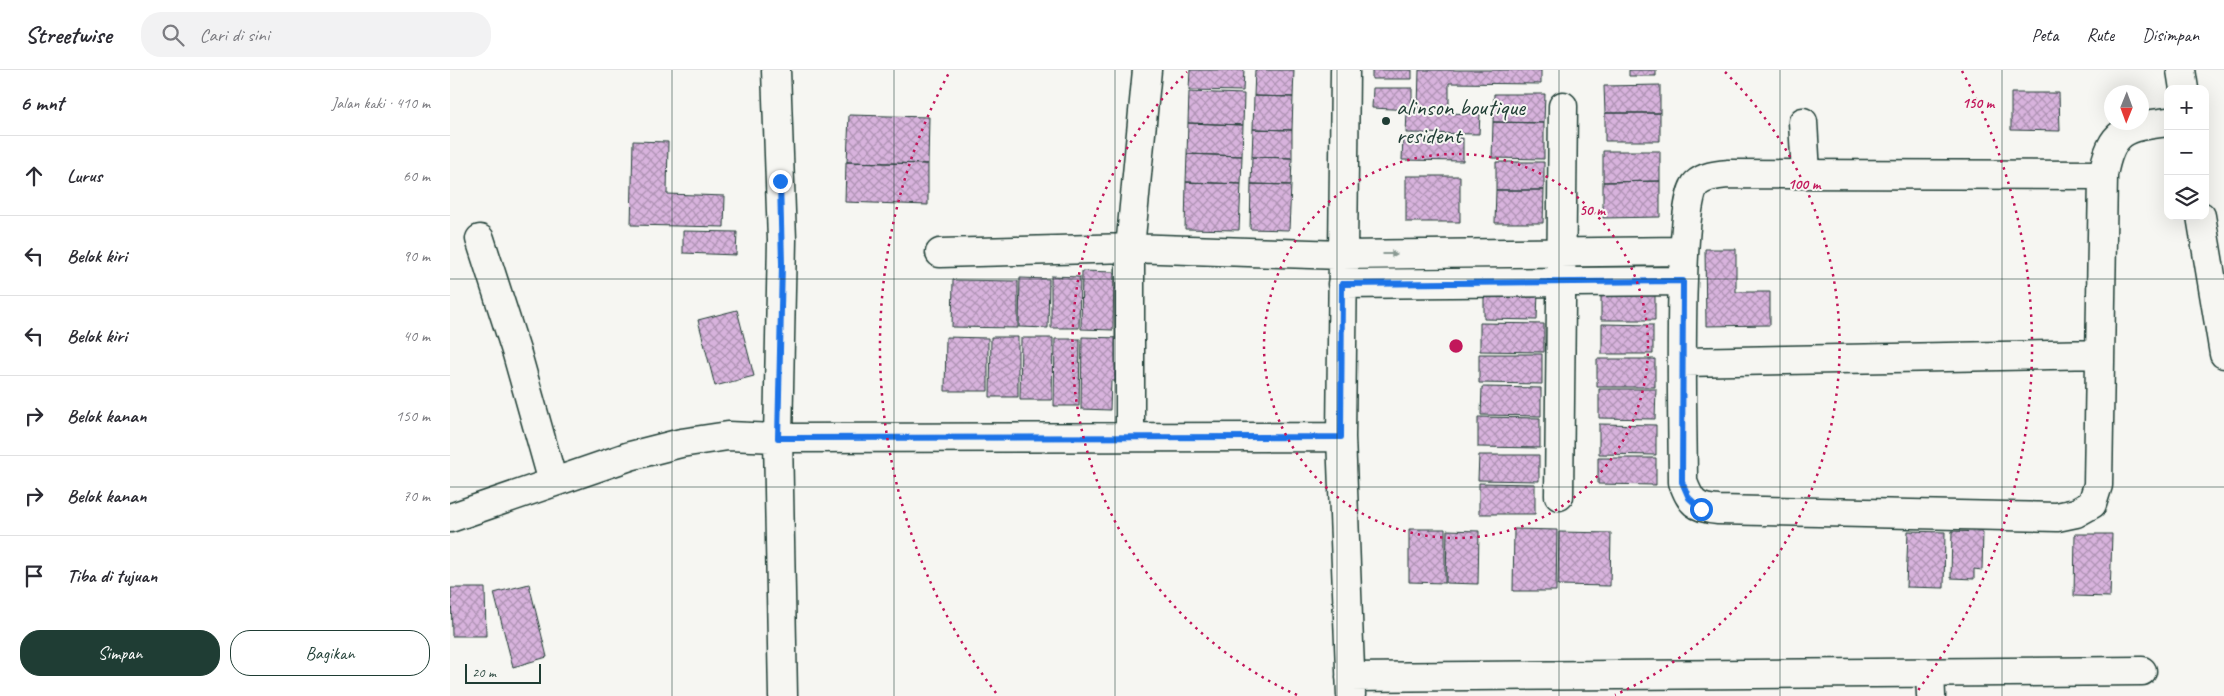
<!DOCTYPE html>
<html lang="id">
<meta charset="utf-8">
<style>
:root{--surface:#fff;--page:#f2f2f3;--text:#2b2b33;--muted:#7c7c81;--line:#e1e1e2;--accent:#1f3d34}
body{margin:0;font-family:Caveat,sans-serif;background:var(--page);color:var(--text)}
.controls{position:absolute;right:15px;top:15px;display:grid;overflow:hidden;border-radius:10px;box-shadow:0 5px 20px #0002}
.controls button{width:45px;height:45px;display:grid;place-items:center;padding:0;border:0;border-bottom:1px solid var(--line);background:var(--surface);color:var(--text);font:25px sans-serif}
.compass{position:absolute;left:1654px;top:15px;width:45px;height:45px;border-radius:50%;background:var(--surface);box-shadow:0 5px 20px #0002;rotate:181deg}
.scale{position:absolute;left:15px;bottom:12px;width:76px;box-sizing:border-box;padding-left:5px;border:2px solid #1f3d34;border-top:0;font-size:14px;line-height:18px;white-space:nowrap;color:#1f3d34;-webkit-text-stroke:4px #f6f6f2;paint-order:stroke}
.stop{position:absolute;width:15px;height:15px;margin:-11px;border:4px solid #1a73e8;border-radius:50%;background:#fff}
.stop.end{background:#1a73e8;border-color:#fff;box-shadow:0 1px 5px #0008}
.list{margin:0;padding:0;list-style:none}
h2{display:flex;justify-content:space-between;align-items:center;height:65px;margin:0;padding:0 20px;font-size:21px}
h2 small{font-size:16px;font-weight:400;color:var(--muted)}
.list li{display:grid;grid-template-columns:32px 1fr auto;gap:15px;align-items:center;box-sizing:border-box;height:80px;padding:0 20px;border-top:1px solid var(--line)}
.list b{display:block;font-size:19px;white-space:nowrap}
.list em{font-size:16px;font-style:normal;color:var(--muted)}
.actions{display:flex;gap:10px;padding:15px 20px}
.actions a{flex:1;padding:11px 0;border:1px solid var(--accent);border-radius:20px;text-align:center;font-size:18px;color:var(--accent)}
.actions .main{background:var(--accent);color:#fff}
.icon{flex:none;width:28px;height:28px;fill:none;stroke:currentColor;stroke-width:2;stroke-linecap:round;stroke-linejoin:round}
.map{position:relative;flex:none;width:1774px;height:626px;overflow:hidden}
header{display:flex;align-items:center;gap:30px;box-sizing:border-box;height:70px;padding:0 25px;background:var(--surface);border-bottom:1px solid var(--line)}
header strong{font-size:24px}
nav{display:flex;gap:28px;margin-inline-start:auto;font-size:18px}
.search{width:350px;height:45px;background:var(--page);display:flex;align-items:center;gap:12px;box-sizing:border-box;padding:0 18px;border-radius:20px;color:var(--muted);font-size:19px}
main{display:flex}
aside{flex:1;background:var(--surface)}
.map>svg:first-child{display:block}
</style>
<header>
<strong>Streetwise</strong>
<div class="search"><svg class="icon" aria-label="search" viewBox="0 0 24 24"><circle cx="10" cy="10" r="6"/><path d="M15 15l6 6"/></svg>Cari di sini</div>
<nav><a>Peta</a><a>Rute</a><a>Disimpan</a></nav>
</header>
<main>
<aside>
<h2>6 mnt<small>Jalan kaki · 410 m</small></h2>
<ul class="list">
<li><svg class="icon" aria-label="ahead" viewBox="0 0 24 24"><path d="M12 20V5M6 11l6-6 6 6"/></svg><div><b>Lurus</b></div><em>60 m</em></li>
<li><svg class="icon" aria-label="left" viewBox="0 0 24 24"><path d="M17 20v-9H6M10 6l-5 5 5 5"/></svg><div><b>Belok kiri</b></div><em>90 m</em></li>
<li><svg class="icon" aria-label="left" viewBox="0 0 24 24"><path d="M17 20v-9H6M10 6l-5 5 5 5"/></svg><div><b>Belok kiri</b></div><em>40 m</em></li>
<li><svg class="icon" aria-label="right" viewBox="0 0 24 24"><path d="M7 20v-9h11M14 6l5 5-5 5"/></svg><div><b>Belok kanan</b></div><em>150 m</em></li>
<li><svg class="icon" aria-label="right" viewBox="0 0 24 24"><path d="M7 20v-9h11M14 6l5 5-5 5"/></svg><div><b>Belok kanan</b></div><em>70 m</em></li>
<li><svg class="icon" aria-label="arrive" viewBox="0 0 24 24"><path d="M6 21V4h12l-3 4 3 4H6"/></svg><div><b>Tiba di tujuan</b></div></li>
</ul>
<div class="actions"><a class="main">Simpan</a><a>Bagikan</a></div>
</aside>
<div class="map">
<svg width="1774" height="626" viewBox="0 0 1774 626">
<defs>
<pattern id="building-cross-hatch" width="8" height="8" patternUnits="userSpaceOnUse" patternTransform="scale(1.25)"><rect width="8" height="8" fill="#d8b3dd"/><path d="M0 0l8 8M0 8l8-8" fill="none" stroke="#af93b4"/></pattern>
</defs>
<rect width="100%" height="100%" fill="#f6f6f2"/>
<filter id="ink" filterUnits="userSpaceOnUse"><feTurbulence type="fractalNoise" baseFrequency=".02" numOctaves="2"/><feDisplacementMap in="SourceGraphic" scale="10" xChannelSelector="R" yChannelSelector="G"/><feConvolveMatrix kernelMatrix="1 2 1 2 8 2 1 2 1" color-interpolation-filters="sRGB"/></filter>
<g filter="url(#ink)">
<path fill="url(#building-cross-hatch)" stroke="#1f3d34" d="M740,0H794L793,21L739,20Z
M805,0H844L843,27L804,26Z
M922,0H962V9H922Z
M969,0H1091V14L999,13V39H968Z
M1179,0H1206V6H1179Z
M1210,15V43H1155L1154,16Z
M923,18H962V40L922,38Z
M739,22L794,24L793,55L738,53Z
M1561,23H1609L1610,61L1561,60Z
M1044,24H1095L1094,53L1043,52Z
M804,26L843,27L842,60L803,59Z
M957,42L1030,44L1029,64L956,63Z
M1155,43H1210V71H1155Z
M399,45L479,47L478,94L397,92Z
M1043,52L1094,53V89L1042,88Z
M738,53L793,55L792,86L737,84Z
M803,59L842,60V88L802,87Z
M953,67L1013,68V91L952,90Z
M183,71L218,72L217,124L275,126L274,157L181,155Z
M1153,81H1210V111L1153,112Z
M737,84L792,86L791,114L736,112Z
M802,87L842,88L841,115L801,114Z
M396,92L478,94V135L395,132Z
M1046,92H1094V120H1046Z
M956,106H1010V152H956Z
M1210,111V147L1153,148V112Z
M736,112L791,114L789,160L735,159Z
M801,114L841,115L839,160L800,159Z
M1046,120H1094L1093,153H1045Z
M233,161L287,162L286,185L233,183Z
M1255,179H1286V222H1320V255L1256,256Z
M632,201L664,202L663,260L631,259Z
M601,206L630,207L629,258H601Z
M570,208L599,209L598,258L569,257Z
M503,210L568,211V258L502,257Z
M1034,220L1088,221L1087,250L1034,249Z
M1151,220H1205V250H1151Z
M287,240L304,306L265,316L248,250Z
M1030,253L1094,254V282L1030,281Z
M1152,254L1203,255V284H1152Z
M496,267L538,268V321H495Z
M541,267H568V327H540Z
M632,267L671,268V311H661L660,340L631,339Z
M571,268H603L602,330H570Z
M605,269H630L629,336H604Z
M1029,284H1092V314L1029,313Z
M1147,289H1205V317H1147Z
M1032,317L1091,318V346L1031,345Z
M1149,319H1206L1205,349L1149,348Z
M1028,347L1090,348V378L1028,377Z
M1149,354L1206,355V385L1149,384Z
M1029,385H1089V411L1028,410Z
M1148,388H1206V415L1148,414Z
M1029,413L1085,414V444H1029Z
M959,459H995V513L959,512Z
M1064,459L1107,460L1106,521H1063Z
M997,460L1029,461L1028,514L996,513Z
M1458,461L1495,462L1494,518L1456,517Z
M1502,461L1533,462L1532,500L1524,499V509L1501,508Z
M1109,462L1161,463L1160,516L1108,515Z
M1625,464H1662L1660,527L1624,526Z
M79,514L97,587L63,597L44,523Z
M1,518H35L36,566H2Z"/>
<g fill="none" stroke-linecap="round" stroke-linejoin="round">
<g stroke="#1f3d34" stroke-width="31">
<path id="minor" d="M326,0L332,170L328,368L333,626
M895,0L891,367L901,625
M1731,0L1734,19
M1353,52L1356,103
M1653,105L1278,104C1267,105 1254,106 1246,114C1226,133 1233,370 1233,412C1241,433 1245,438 1268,440L1607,447L1626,443L1642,434L1648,415L1653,105C1661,60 1675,57 1718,52
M1751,146L1774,284
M30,169L67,284L103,412
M490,183L680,178L892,185L1232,181
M892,214L1233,211
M1233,292L1650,284
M680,366V178L697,0
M1109,426L1113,36
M0,448L180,386L231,373L278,366L328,368L891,367
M1480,603L1481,626
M900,607L1692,601"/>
</g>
<use href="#minor" stroke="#f6f6f2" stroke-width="28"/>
</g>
<defs><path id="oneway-solid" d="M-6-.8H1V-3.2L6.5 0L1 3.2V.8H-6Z" transform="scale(1.25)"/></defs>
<use fill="#8a9a93" href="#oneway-solid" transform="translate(940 184)"/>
</g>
<g fill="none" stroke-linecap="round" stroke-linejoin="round" filter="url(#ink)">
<path stroke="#1a73e8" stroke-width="6" d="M330,111L332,194L328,368L891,367L892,214L1233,211L1232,412L1239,428L1251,439"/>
</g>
<path fill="none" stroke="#1f3d34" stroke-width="1" stroke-opacity="0.55" d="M222,0V626M444,0V626M665,0V626M887,0V626M1109,0V626M1330,0V626M1552,0V626M0,209H1774M0,417H1774"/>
<g fill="none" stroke="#c2185b" stroke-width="2.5" stroke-dasharray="2.5 5">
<circle cx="1006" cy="276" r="192"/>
<path d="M847 625A384 384 0 0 1 737 2M1275 2A384 384 0 0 1 1165 625"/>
<path d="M546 623A576 576 0 0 1 500 1M1512 1A576 576 0 0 1 1466 623"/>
</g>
<circle fill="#1f3d34" stroke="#f6f6f2" stroke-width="2" cx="936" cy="51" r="5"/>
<g text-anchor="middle" stroke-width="4" stroke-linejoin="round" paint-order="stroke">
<g font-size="24" fill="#1f3d34" stroke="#f6f6f2" text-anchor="start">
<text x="946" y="45">alinson boutique<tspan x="946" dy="28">resident</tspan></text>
</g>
</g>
<circle cx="1006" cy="276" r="8" fill="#c2185b" stroke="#f6f6f2" stroke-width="2.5"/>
<g font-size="15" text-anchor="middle" font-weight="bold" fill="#c2185b" stroke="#f6f6f2" stroke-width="4" stroke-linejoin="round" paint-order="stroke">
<text x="1528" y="38">150 m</text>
<text x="1354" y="119">100 m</text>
<text x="1142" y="145">50 m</text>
</g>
</svg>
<div class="controls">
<button>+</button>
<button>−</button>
<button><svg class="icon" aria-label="layers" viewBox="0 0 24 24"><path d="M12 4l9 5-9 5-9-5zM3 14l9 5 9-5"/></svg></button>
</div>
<svg class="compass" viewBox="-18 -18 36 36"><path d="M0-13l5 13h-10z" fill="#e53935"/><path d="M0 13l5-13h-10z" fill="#7c7c81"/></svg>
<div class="scale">20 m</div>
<div class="stop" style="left:1251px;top:439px"></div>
<div class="stop end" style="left:330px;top:111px"></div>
</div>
</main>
